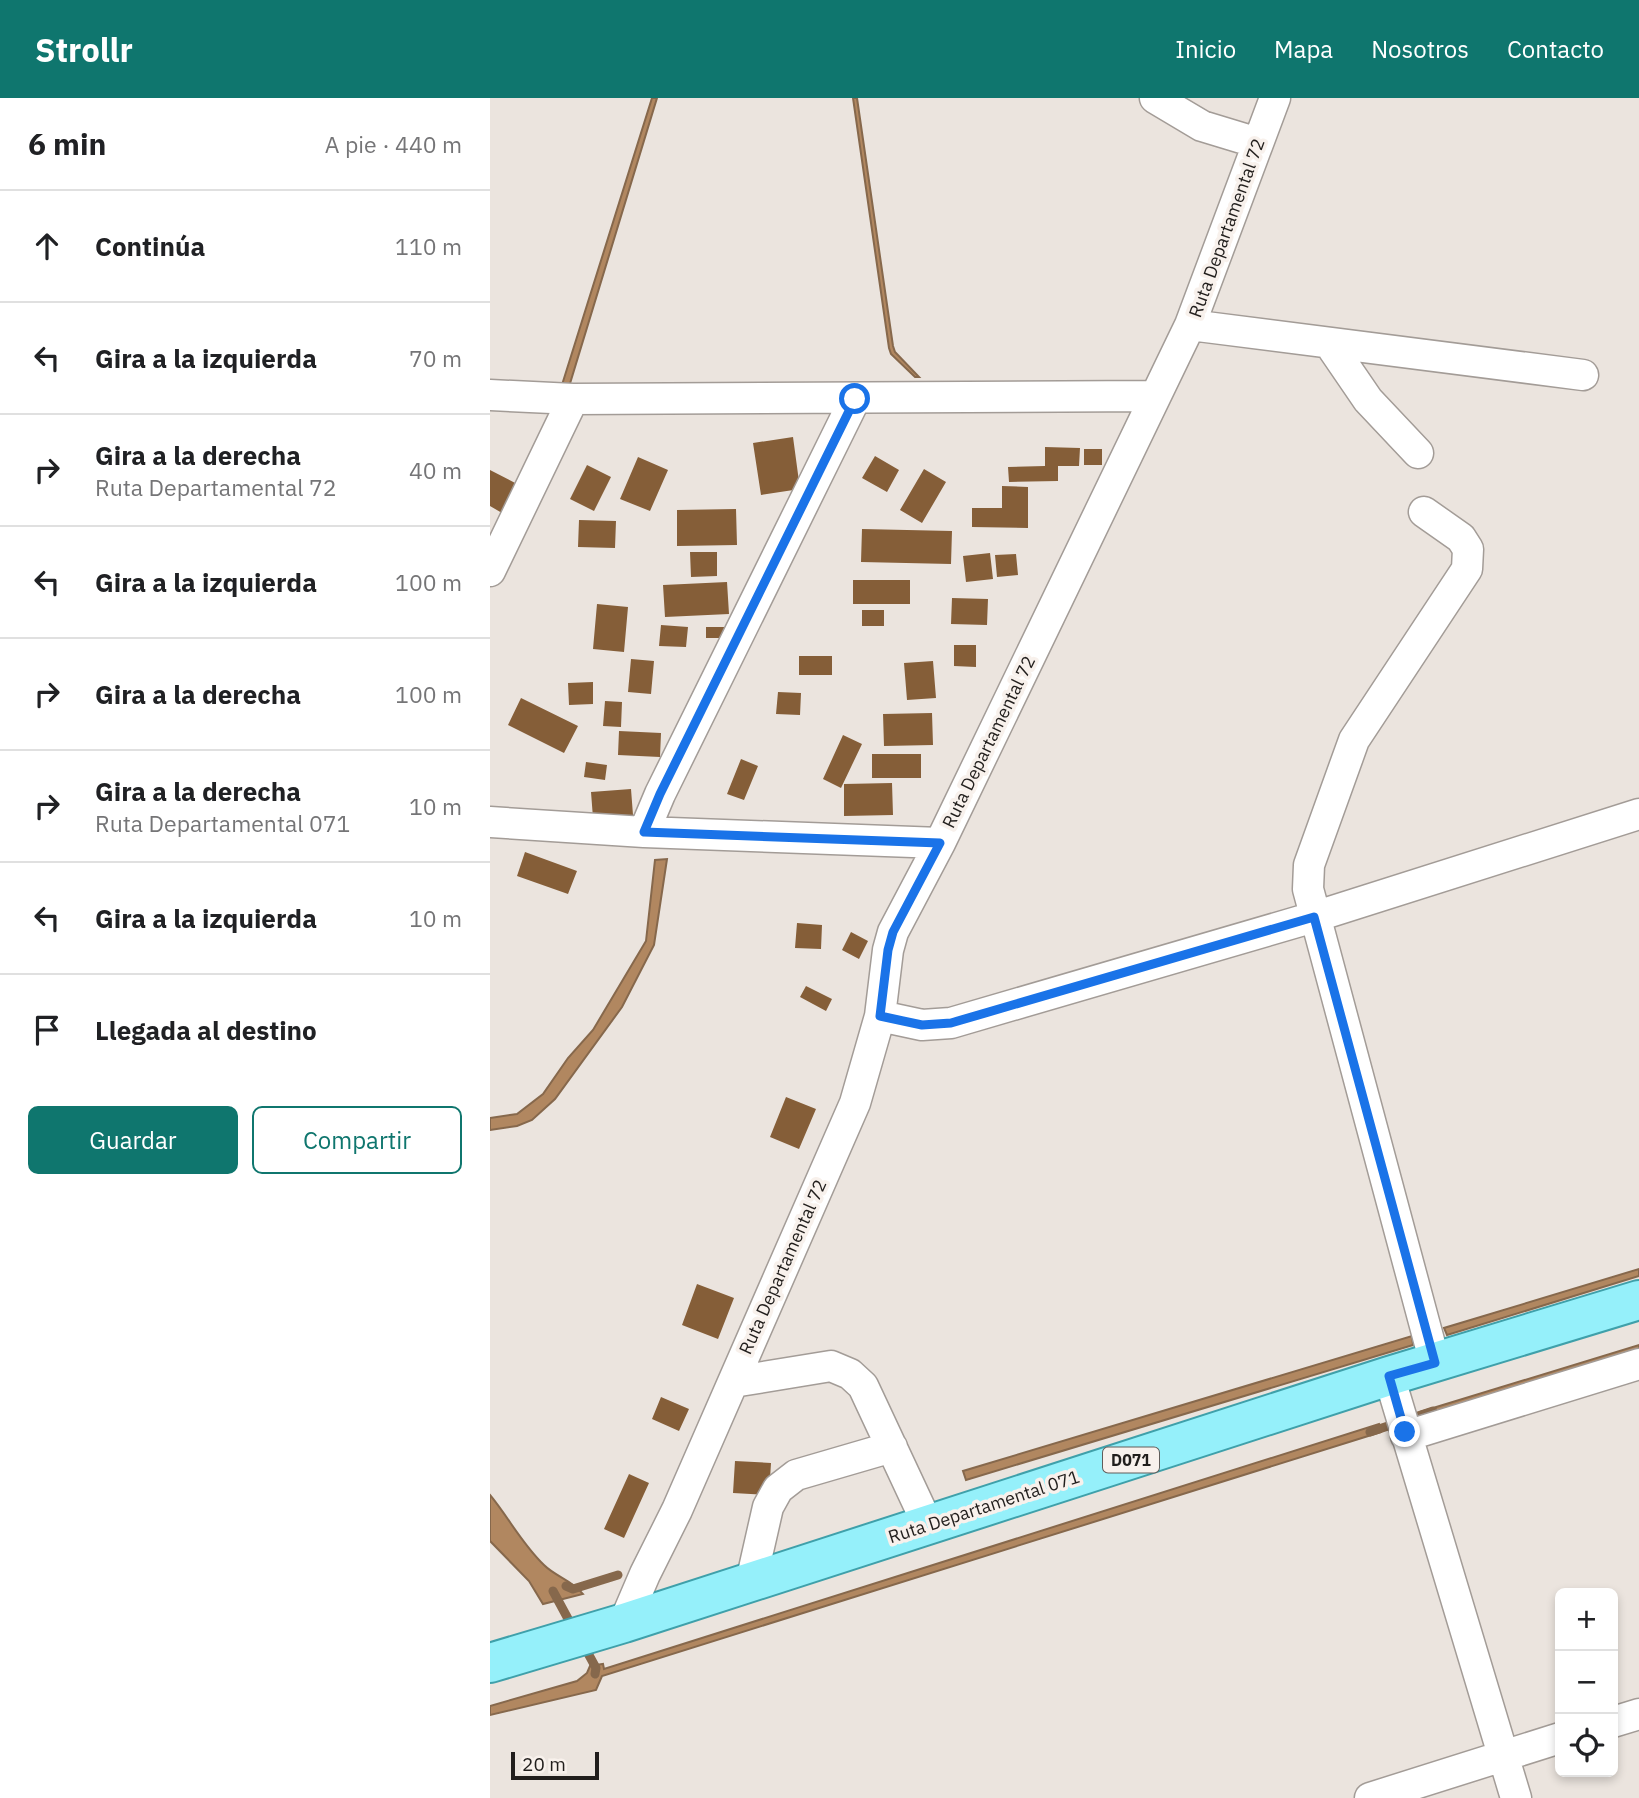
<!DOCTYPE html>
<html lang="es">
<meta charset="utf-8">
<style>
:root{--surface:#fff;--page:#f6f6f6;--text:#202124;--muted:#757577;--line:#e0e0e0;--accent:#0f766e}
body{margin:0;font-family:"IBM Plex Sans",sans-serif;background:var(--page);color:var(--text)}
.controls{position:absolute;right:21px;bottom:21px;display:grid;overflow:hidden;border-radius:10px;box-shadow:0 4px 10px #0003}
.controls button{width:63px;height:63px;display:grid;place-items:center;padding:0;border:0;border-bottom:2px solid var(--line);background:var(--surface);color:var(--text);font:35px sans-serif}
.scale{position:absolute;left:21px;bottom:18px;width:88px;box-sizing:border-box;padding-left:7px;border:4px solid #211e1c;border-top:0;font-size:19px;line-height:24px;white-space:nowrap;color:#211e1c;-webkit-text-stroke:5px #f8f1ec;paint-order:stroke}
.stop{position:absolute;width:21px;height:21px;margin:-16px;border:5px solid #1a73e8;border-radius:50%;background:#fff}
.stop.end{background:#1a73e8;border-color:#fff;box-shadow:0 2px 7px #0008}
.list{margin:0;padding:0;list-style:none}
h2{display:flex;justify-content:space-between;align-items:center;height:91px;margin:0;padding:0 28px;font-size:30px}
h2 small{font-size:23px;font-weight:400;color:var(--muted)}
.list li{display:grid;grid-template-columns:46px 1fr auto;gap:21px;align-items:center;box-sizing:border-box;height:112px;padding:0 28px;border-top:2px solid var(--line)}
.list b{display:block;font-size:26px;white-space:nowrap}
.list p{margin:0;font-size:23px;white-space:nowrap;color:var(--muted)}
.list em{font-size:23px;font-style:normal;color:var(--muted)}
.actions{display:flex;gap:14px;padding:21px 28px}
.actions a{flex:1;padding:16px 0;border:2px solid var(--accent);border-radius:10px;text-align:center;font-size:24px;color:var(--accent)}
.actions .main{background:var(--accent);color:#fff}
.icon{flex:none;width:38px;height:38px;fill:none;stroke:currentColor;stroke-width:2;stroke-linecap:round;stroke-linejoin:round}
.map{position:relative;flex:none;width:1149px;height:1700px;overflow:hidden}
header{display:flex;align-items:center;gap:42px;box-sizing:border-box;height:98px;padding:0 35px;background:var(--accent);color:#fff}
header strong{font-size:33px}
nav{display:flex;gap:38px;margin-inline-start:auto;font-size:24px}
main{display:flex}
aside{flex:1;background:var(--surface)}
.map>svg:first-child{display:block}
</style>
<header>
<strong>Strollr</strong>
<nav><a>Inicio</a><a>Mapa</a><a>Nosotros</a><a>Contacto</a></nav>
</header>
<main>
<aside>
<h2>6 min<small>A pie · 440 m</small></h2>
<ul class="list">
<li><svg class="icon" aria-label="ahead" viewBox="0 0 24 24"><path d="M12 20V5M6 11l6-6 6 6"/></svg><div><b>Continúa</b></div><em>110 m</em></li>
<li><svg class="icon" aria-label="left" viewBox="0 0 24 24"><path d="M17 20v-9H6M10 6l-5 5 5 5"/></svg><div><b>Gira a la izquierda</b></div><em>70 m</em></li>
<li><svg class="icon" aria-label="right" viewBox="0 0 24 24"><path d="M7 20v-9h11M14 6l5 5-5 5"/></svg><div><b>Gira a la derecha</b><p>Ruta Departamental 72</p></div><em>40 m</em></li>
<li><svg class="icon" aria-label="left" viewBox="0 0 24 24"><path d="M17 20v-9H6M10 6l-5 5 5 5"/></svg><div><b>Gira a la izquierda</b></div><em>100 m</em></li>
<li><svg class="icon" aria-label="right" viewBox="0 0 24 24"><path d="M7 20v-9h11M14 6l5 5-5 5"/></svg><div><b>Gira a la derecha</b></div><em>100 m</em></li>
<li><svg class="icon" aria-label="right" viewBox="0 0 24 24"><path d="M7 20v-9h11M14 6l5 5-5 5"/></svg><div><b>Gira a la derecha</b><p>Ruta Departamental 071</p></div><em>10 m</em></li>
<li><svg class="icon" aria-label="left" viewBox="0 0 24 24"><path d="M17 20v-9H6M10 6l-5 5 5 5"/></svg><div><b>Gira a la izquierda</b></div><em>10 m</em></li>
<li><svg class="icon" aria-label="arrive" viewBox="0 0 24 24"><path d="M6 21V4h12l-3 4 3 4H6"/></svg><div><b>Llegada al destino</b></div></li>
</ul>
<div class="actions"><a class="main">Guardar</a><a>Compartir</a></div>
</aside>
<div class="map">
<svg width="1149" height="1700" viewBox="0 0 1149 1700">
<rect width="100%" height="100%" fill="#ebe4de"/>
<path fill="#b18760" stroke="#86684c" stroke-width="2" d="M162,0H167L78,292L71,290Z
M363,0H367L403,248L405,254L429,279H425L401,256L399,250Z
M177,761L164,847L132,909L65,1001L42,1022L27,1028L0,1032V1020L27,1016L53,996L78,960L103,932L156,843L165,762Z
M1149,1171V1178L957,1237L954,1230Z
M922,1238L923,1247L476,1382L473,1373Z
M1149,1247V1256L932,1321L930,1314Z
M889,1326L891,1334L112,1578L106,1592L0,1617V1608L87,1583L97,1575L100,1568L113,1566L114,1571Z
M0,1397C19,1420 32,1446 54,1467C66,1479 82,1482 93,1496L53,1506L39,1483L0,1443Z"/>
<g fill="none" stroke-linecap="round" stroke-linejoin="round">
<path stroke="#86684c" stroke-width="9" d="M880,1334L943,1313
M76,1488L83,1491L128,1477
M63,1493L83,1530
M94,1548L106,1570L105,1576"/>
</g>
<path fill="#855e38" d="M303,339L310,391L271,397L263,345Z
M555,349L590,350L589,368H568V383L519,384L518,369L555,368Z
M594,351H612V367H594Z
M385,358L409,372L397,394L372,380Z
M148,359L178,372L160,413L130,401Z
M97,367L121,379L104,413L80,401Z
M434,371L456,384L432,425L410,412Z
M0,372L27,386L12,415L0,408Z
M512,388L538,389V430L482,429V410H512Z
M246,411L247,447L187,448V412Z
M89,422L126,423L125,450L88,449Z
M372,431L462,433L461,466L371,464Z
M200,454H227V478L201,479Z
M500,455L503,481L476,484L473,458Z
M526,456L528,477L507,479L505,457Z
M363,482H420V506H363Z
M237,484L239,516L175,519L173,487Z
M462,500L498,501L497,527L461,526Z
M107,506L138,509L134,554L103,551Z
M372,512H394V528H372Z
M171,527L198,529L196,549L169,548Z
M216,529H241V540H216Z
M464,547H486V569L464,568Z
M309,558H342V577H309Z
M141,561L164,563L161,596L138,594Z
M443,563L446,600L417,602L414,565Z
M103,584V606L79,607L78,585Z
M288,594L311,595L310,617L286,616Z
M31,600L88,628L74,655L18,627Z
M115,603L132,604L131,629L113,628Z
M442,615L443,647L394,648L393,616Z
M129,633L171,635L170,659L128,657Z
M353,637L372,646L351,690L333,681Z
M382,656H431V680H382Z
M251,661L268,668L254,702L237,696Z
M96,664L117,667L115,682L94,679Z
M402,685L403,717L354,718V686Z
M141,691L143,717L103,720L101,694Z
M35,754L87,773L78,796L27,778Z
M307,825L332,827L331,851L305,850Z
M361,834L378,843L369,861L352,852Z
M316,888L342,901L336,913L310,899Z
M296,999L326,1011L309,1051L280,1039Z
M207,1186L244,1200L228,1241L192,1227Z
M171,1299L199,1311L189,1333L162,1321Z
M245,1363L281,1365L279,1397L243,1395Z
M139,1376L159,1385L134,1440L114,1431Z"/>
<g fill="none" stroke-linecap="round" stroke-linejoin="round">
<g stroke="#a39c97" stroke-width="33">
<path id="minor" d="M665,0L712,28L768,45
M700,227L1093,277
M839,245L878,302L928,355
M0,297L83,301L665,298
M365,301L170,696L154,734L450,745
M934,414L971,440L978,451L977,471L864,642L819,767L818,791L945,1265
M0,473L83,301
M0,724L154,734
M390,918L432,927L461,925L824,819L1149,716
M899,1278L1026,1700
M243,1284L341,1268L360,1276L373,1288L438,1427
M916,1338L1149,1266
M261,1484L278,1409L288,1391L306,1377L402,1349
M134,1525L155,1476L187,1412L365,1005L390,918L398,852L403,834L450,745L700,227L785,0
M1123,1624L1149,1616
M880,1700L1070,1640"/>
</g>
<g stroke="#3fa0aa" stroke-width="42">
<path id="major" d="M0,1565L134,1525L899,1278L1149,1202"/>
</g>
<use href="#minor" stroke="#fff" stroke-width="30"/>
<use href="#major" stroke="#95f0fa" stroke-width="38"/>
</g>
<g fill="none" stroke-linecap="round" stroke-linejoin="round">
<path stroke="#1a73e8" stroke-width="9" d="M365,301L170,696L154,734L450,745L403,834L398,852L390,918L432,927L461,925L824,819L945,1265L899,1278L915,1334"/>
</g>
<g text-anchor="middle" stroke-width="7" stroke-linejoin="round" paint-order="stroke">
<rect fill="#f8f1ec" stroke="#625d5a" stroke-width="2" x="613" y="1349.5" width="56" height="25" rx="5"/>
<g font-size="16" font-weight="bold" fill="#211e1c">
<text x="641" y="1368">D071</text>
</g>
<g font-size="18" fill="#211e1c" stroke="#f8f1ec">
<text transform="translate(737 130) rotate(-70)" y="6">Ruta Departamental 72</text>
<text transform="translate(499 644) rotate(-64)" y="6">Ruta Departamental 72</text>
<text transform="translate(293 1169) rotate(-66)" y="6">Ruta Departamental 72</text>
<text transform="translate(494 1409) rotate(-18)" y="6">Ruta Departamental 071</text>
</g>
</g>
</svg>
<div class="controls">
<button>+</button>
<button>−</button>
<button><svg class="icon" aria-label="locate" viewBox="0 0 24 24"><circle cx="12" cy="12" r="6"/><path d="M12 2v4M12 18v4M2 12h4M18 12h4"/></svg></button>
</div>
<div class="scale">20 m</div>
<div class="stop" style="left:365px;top:301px"></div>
<div class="stop end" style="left:915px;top:1334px"></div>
</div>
</main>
